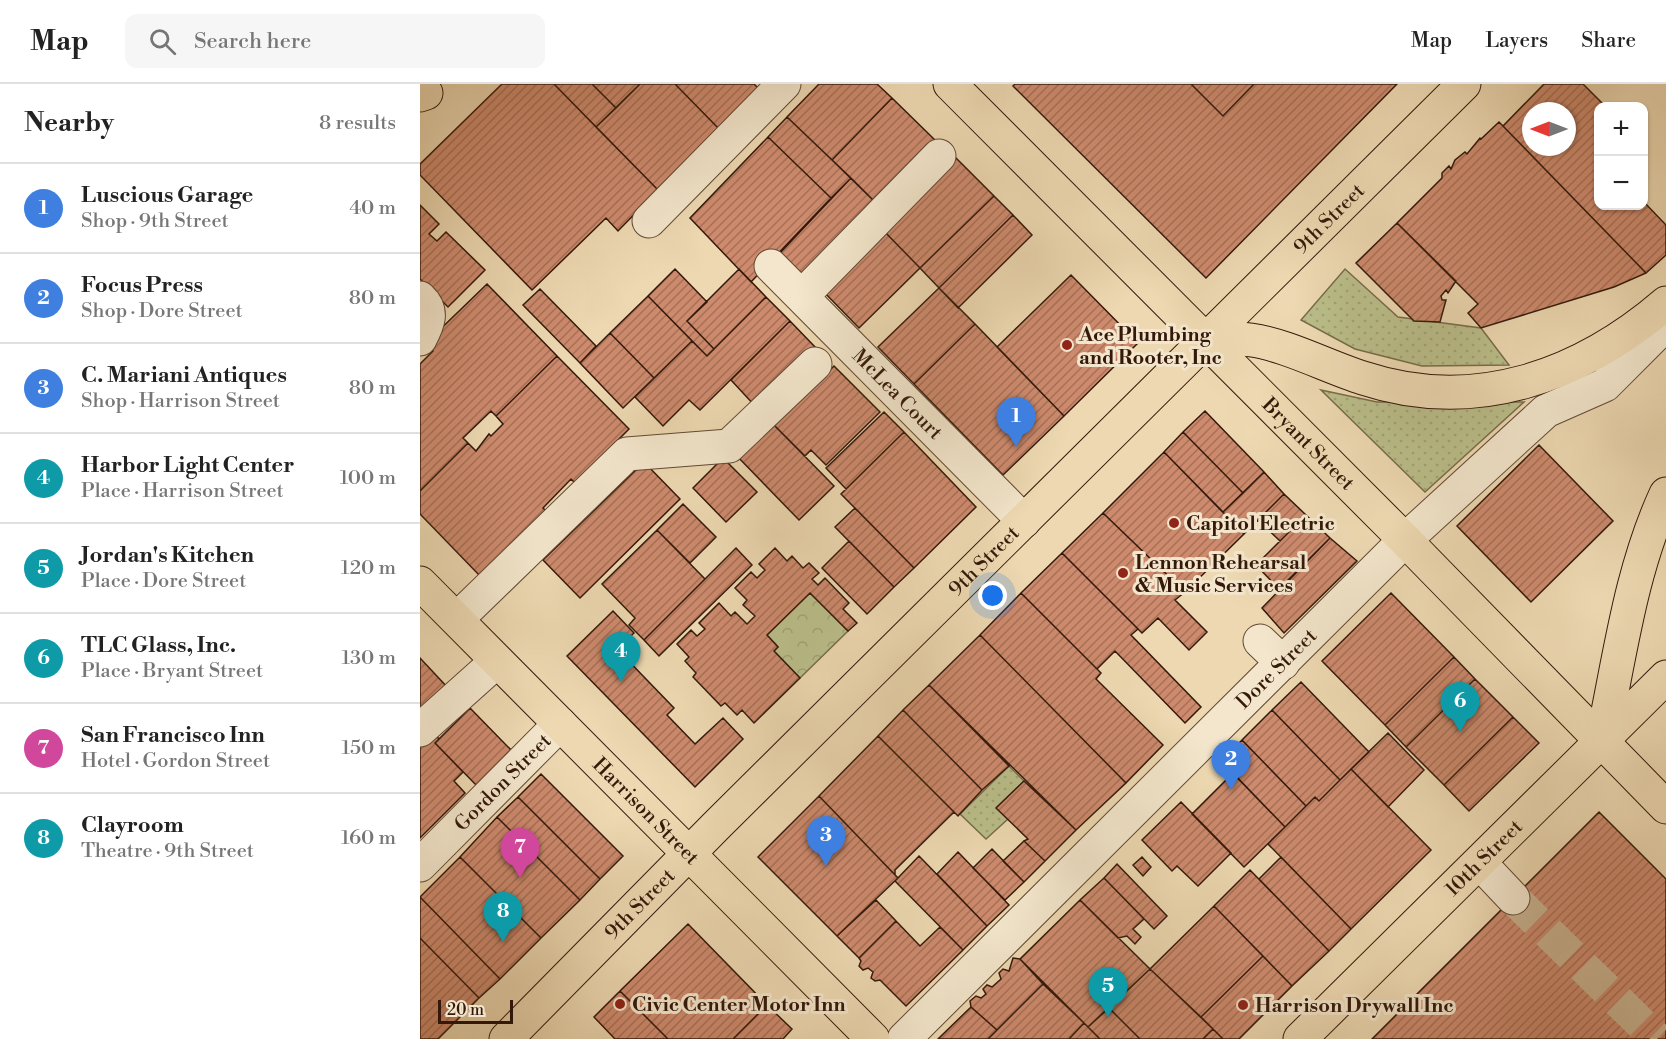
<!DOCTYPE html>
<meta charset="utf-8">
<style>
:root{--surface:#fff;--page:#f6f6f6;--text:#222;--muted:#767676;--line:#e0e0e0;--accent:#111827}
body{margin:0;font-family:"Libre Bodoni",serif;background:var(--page);color:var(--text)}
.controls{position:absolute;right:18px;top:18px;display:grid;overflow:hidden;border-radius:12px;box-shadow:0 2px 4px #0004}
.controls button{width:54px;height:54px;display:grid;place-items:center;padding:0;border:0;border-bottom:2px solid var(--line);background:var(--surface);color:var(--text);font:30px sans-serif}
.compass{position:absolute;left:1102px;top:18px;width:54px;height:54px;border-radius:50%;background:var(--surface);box-shadow:0 2px 4px #0004;rotate:270deg}
.scale{position:absolute;left:18px;bottom:15px;width:75px;box-sizing:border-box;padding-left:6px;border:3px solid #34190b;border-top:0;font-size:16px;line-height:21px;white-space:nowrap;color:#34190b;-webkit-text-stroke:4px #f3e6cc;paint-order:stroke}
.you{position:absolute;left:573px;top:512px;width:21px;height:21px;margin:-15px;border:4px solid #fff;border-radius:50%;background:#1a73e8;box-shadow:0 0 0 9px #1a73e833}
.badge{display:grid;place-items:center;width:39px;height:39px;border-radius:50%;background:var(--accent);color:#fff;font-size:20px;font-weight:700}
.pin{position:absolute;translate:-50% -50px;filter:drop-shadow(0 2px 3px #0008)}
.pin::after{content:'';position:absolute;top:32px;width:21px;height:18px;background:inherit;clip-path:polygon(0 0,100% 0,50% 100%)}
.list{margin:0;padding:0;list-style:none}
h2{display:flex;justify-content:space-between;align-items:center;height:78px;margin:0;padding:0 24px;font-size:26px}
h2 small{font-size:20px;font-weight:400;color:var(--muted)}
.list li{display:grid;grid-template-columns:39px 1fr auto;gap:18px;align-items:center;box-sizing:border-box;height:90px;padding:0 24px;border-top:2px solid var(--line)}
.list b{display:block;font-size:22px;white-space:nowrap}
.list p{margin:0;font-size:20px;white-space:nowrap;color:var(--muted)}
.list em{font-size:20px;font-style:normal;color:var(--muted)}
.icon{flex:none;width:33px;height:33px;fill:none;stroke:currentColor;stroke-width:2;stroke-linecap:round;stroke-linejoin:round}
.map{position:relative;flex:none;width:1246px;height:955px;overflow:hidden}
header{display:flex;align-items:center;gap:36px;box-sizing:border-box;height:84px;padding:0 30px;background:var(--surface);border-bottom:2px solid var(--line)}
header strong{font-size:28px}
nav{display:flex;gap:33px;margin-inline-start:auto;font-size:21px}
.search{width:420px;height:54px;background:var(--page);display:flex;align-items:center;gap:15px;box-sizing:border-box;padding:0 21px;border-radius:12px;color:var(--muted);font-size:22px}
main{display:flex}
aside{flex:1;background:var(--surface)}
.map>svg:first-child{display:block}
</style>
<header>
<strong>Map</strong>
<div class="search"><svg class="icon" aria-label="search" viewBox="0 0 24 24"><circle cx="10" cy="10" r="6"/><path d="M15 15l6 6"/></svg>Search here</div>
<nav><a>Map</a><a>Layers</a><a>Share</a></nav>
</header>
<main>
<aside>
<h2>Nearby<small>8 results</small></h2>
<ul class="list">
<li><span class="badge" style="background:#3f7fe0">1</span><div><b>Luscious Garage</b><p>Shop · 9th Street</p></div><em>40 m</em></li>
<li><span class="badge" style="background:#3f7fe0">2</span><div><b>Focus Press</b><p>Shop · Dore Street</p></div><em>80 m</em></li>
<li><span class="badge" style="background:#3f7fe0">3</span><div><b>C. Mariani Antiques</b><p>Shop · Harrison Street</p></div><em>80 m</em></li>
<li><span class="badge" style="background:#0f9aa8">4</span><div><b>Harbor Light Center</b><p>Place · Harrison Street</p></div><em>100 m</em></li>
<li><span class="badge" style="background:#0f9aa8">5</span><div><b>Jordan's Kitchen</b><p>Place · Dore Street</p></div><em>120 m</em></li>
<li><span class="badge" style="background:#0f9aa8">6</span><div><b>TLC Glass, Inc.</b><p>Place · Bryant Street</p></div><em>130 m</em></li>
<li><span class="badge" style="background:#d1479c">7</span><div><b>San Francisco Inn</b><p>Hotel · Gordon Street</p></div><em>150 m</em></li>
<li><span class="badge" style="background:#0f9aa8">8</span><div><b>Clayroom</b><p>Theatre · 9th Street</p></div><em>160 m</em></li>
</ul>
</aside>
<div class="map">
<svg width="1246" height="955" viewBox="0 0 1246 955">
<defs>
<pattern id="grass-dots" width="8" height="8" patternUnits="userSpaceOnUse" patternTransform="scale(1.5)"><rect width="8" height="8" fill="#babe8a"/><path d="M2 2h.1M6 6h.1" fill="none" stroke="#a0a376" stroke-width="1.8" stroke-linecap="round"/></pattern>
<pattern id="forest-crowns" width="20" height="18" patternUnits="userSpaceOnUse" patternTransform="scale(1.5)"><rect width="20" height="18" fill="#babe8a"/><path d="M2 6a3 3 0 1 1 6 0M12 15a3 3 0 1 1 6 0" fill="none" stroke="#a0a376"/></pattern>
<pattern id="building-hatch" width="6" height="6" patternUnits="userSpaceOnUse" patternTransform="scale(1.5)"><rect width="6" height="6" fill="#cd8a6d"/><path d="M-1 1l2-2M0 6l6-6M5 7l2-2" fill="none" stroke="#a77058"/></pattern>
</defs>
<rect width="100%" height="100%" fill="#edd8b1"/>
<filter id="stains"><feTurbulence type="fractalNoise" baseFrequency=".00333" numOctaves="4"/><feColorMatrix values="0 0 0 0 .2 0 0 0 0 .09 0 0 0 0 .02 0 0 0 .5 -.17"/></filter>
<radialGradient id="worn" r=".72"><stop offset=".6" stop-color="#630" stop-opacity="0"/><stop offset="1" stop-color="#630" stop-opacity=".3"/></radialGradient>
<path fill="url(#grass-dots)" stroke="#776c4a" stroke-width="1.5" d="M925,185L978,233L1061,244L1089,281L1002,282L935,265L881,236Z
M901,306L957,318H1104L1005,408Z
M589,682L604,697L577,723L588,735L566,755L540,730Z"/>
<path fill="url(#forest-crowns)" stroke="#776c4a" stroke-width="1.5" d="M390,509L428,547L380,594L354,567L358,563L347,551Z"/>
<path fill="url(#building-hatch)" stroke="#34190b" stroke-width="1.5" fill-rule="evenodd" d="M82,0H134L238,106L198,147L186,134L112,206L0,91V80Z
M134,0H172L196,24L176,43Z
M172,0H220L196,24Z
M220,0H255L300,46L238,106L176,43Z
M255,0H334L340,6L300,46Z
M399,0H457L472,14L412,76L367,33Z
M595,0H771L803,32L834,0H977L786,194L593,2Z
M771,0H834L803,32Z
M1124,0H1163L1185,22H1178V122H1224V118L1246,141V171L1226,189L1083,42ZM1111,27H1147V63H1111Z
M472,14L517,58L457,120L412,76Z
M367,33L431,94L411,114L348,53Z
M1079,38L1083,42L1226,189L1194,203L1061,244L1048,229L1058,220L977,139L1022,94V89L1029,82L1031,85L1035,76L1045,68L1047,70L1060,54L1061,55Z
M348,53L411,114L331,198L270,134Z
M535,73L574,112L500,184L462,145Z
M431,94L457,120L386,195L359,170Z
M574,112L593,131L519,204L500,184Z
M0,121L19,140L9,150L17,157L26,148L65,186L28,223L0,195Z
M593,131L612,151L538,224L519,204Z
M977,139L1036,197L1028,209L1026,206L1021,212L1022,216H1026L1020,238L994,237L936,179Z
M462,145L500,184L439,244L401,205Z
M255,185L287,218L267,237L294,265L287,272L228,212Z
M319,185L346,213L294,265L267,237Z
M651,191L718,259L644,332L577,263Z
M67,200L137,272L76,332L71,327L43,354L48,359L0,407V280L13,267L6,259Z
M519,204L555,240L494,300L458,263Z
M120,205L176,262L160,279L103,221Z
M228,212L272,257L234,294L190,249Z
M346,213L370,237L280,326L269,316L243,342L215,313L272,257L287,272Z
M370,237L396,264L336,323L311,296Z
M555,240L644,332L583,391L494,300Z
M190,249L234,294L203,324L160,279Z
M137,272L209,345L155,399L151,395L123,424L126,427L60,492L0,430V407L48,359L56,367L69,350L71,352L83,340L76,332Z
M414,282L460,328L406,381L391,366L385,372L349,336L391,305Z
M785,327L844,388L823,409L763,348Z
M464,328L484,348L426,405L406,384Z
M349,336L414,402L379,436L315,370Z
M484,348L556,423L494,484L421,410Z
M763,348L823,409L803,428L744,368Z
M1119,361L1193,437L1111,518L1037,442Z
M744,368L824,450L765,508L683,429Z
M303,374L337,408L306,438L273,404Z
M224,378L260,415L160,514L123,476Z
M844,388L864,410L824,450L803,428Z
M864,410L886,431L860,457L838,436Z
M263,420L296,453L270,479L237,446Z
M435,424L494,484L474,503L415,443Z
M683,429L765,508L755,516L787,548L769,566L738,534L722,549L642,469Z
M886,431L910,454L859,505L836,481Z
M237,446L285,495L224,556L209,541L215,534L182,500Z
M910,454L937,477L864,549L842,524Z
M429,457L474,503L447,530L402,484Z
M316,464L332,481L239,572L224,556Z
M355,464L367,477L372,472L383,484L389,479L399,489L392,495L398,501L405,494L429,519L423,525L437,539L428,547L390,509L347,551L358,563L354,567L380,594L334,639L322,626L317,631L305,619L301,622L273,593L276,589L265,577L269,573L257,560L271,546L277,552L285,545L279,539L299,519L311,532L315,528L327,540L335,532L323,521L327,516L315,504L331,488L337,494L345,486L339,480Z
M642,469L718,545L711,551L781,623L765,639L695,567L677,585L601,509Z
M601,509L681,589L676,595L743,661L706,699L560,551Z
M971,509L1034,573L965,641L902,577Z
M193,527L214,549L197,565L254,624L247,631L275,660L303,634L323,655L275,703L147,572Z
M560,551L706,699L656,746L509,601Z
M1034,573L1055,595L986,663L965,641Z
M0,574L28,604L0,626Z
M1055,595L1093,633L1024,701L986,663Z
M881,598L949,668L920,696L852,626Z
M509,601L589,682L562,706L483,626Z
M50,624L92,667L57,702L15,659Z
M483,626L562,706L538,732L458,652Z
M852,626L920,696L899,717L895,713L886,722L822,656Z
M1093,633L1119,659L1049,727L1024,701Z
M13,648L19,655L15,659L43,688L34,697L45,709L0,754V661Z
M968,649L1004,686L968,723L931,685Z
M458,652L534,728L475,786V791L399,712Z
M822,656L886,722L865,743L801,677Z
M931,685L1011,766L931,845L848,760L895,713L899,717Z
M813,689L865,743L824,783L772,730Z
M121,690L203,772L180,795L98,713Z
M604,697L656,746L625,777L604,757L608,755L576,724Z
M399,712L478,794L417,852L338,773Z
M98,713L180,795L160,816L77,733Z
M761,718L811,769L778,802L757,782L752,787L722,756Z
M1179,728L1246,795V955H952Z
M77,733L160,816L121,854L40,773Z
M604,757L625,777L604,798L583,777Z
M572,765L604,798L585,816L553,784Z
M538,768L589,821L567,842L517,790Z
M499,772L567,842L543,866L475,797Z
M40,773L121,854L80,895L0,813Z
M722,773L731,783L723,792L713,781Z
M861,773L931,845L909,867L839,795Z
M697,780L747,832L734,845L684,794Z
M830,786L909,867L872,902L794,822Z
M684,794L724,835L713,845L721,853L715,860L707,852L698,854L660,816Z
M0,813L80,895L59,914L0,854Z
M456,816L476,837L439,874L417,852Z
M660,816L730,885L668,943L600,875Z
M794,822L843,872L781,933L730,885Z
M476,837L500,862L520,843L543,866L486,922L460,896L455,897L451,894L453,888L448,884L443,886L439,882L441,877L439,874Z
M268,840L347,921L313,955H248L200,907Z
M0,854L59,914L18,955H0Z
M843,872L872,902L819,955H803L781,933Z
M593,874L600,875L623,900L577,946L551,923L550,917L556,912L561,914L566,910L563,905L567,901L572,903L581,895L579,889L583,885L589,887Z
M730,885L793,945L783,955H720L689,924Z
M623,900L664,939L649,955H568Z
M200,907L248,955H195L174,933Z
M347,921L372,945L363,955H313Z
M551,923L577,946L568,955H518Z
M689,924L720,955H680L668,943Z
M664,939L680,955H649Z
M793,945L803,955H783Z"/>
<g fill="none" stroke-linecap="round" stroke-linejoin="round">
<path stroke="#c8b290" stroke-width="33" stroke-dasharray="33 16" stroke-linecap="butt" d="M1093,814L1237,955"/>
<g stroke="#624934" stroke-width="35">
<g id="minor">
<path d="M229,137L364,0"/>
<path id="s1" d="M351,182L604,437"/>
<path d="M382,212L519,72"/>
<path d="M0,214C14,227 8,240 0,255"/>
<path d="M37,535L207,370L309,362L395,280"/>
<path d="M840,557L863,579"/>
<path d="M0,646L77,577"/>
<path d="M1060,779L1093,814"/>
<path id="s2" d="M0,781L140,640"/>
<path id="s3" d="M484,955L985,456L1126,327L1185,301L1246,240"/>
</g>
</g>
<g stroke="#34190b" stroke-width="35">
<g id="major">
<path id="s4" d="M530,0L985,456L1246,723"/>
<path id="s5" d="M0,499L453,955"/>
<path id="s6" d="M86,955L296,742L1044,0"/>
<path id="s7" d="M880,955L1246,593"/>
</g>
</g>
<g stroke="#34190b" stroke-width="35">
<path id="highway" d="M0,11L6,9
M786,256C801,255 816,254 831,256C867,261 908,283 943,294C1055,331 1161,292 1246,219
M1182,657C1200,573 1210,488 1246,410"/>
</g>
<use href="#minor" stroke="#f3e6cc" stroke-width="33"/>
<use href="#major" stroke="#edd8b1" stroke-width="33"/>
<use href="#highway" stroke="#edd8b1" stroke-width="33"/>
</g>
<g fill="#8f2418" stroke="#f3e6cc" stroke-width="2">
<circle cx="647" cy="261" r="6"/>
<circle cx="754" cy="439" r="6"/>
<circle cx="703" cy="489" r="6"/>
<circle cx="200" cy="920" r="6"/>
<circle cx="823" cy="921" r="6"/>
</g>
<g text-anchor="middle" stroke-width="6" stroke-linejoin="round" paint-order="stroke">
<g font-size="20" fill="#34190b" stroke="#f3e6cc">
<text dy="7" stroke="none"><textPath href="#s6" startOffset="1162">9th Street</textPath></text>
<text dy="7" stroke="none"><textPath href="#s1" startOffset="180">McLea Court</textPath></text>
<text dy="7" stroke="none"><textPath href="#s4" startOffset="508">Bryant Street</textPath></text>
<text dy="7" stroke="none"><textPath href="#s6" startOffset="676">9th Street</textPath></text>
<text dy="7" stroke="none"><textPath href="#s3" startOffset="525">Dore Street</textPath></text>
<text dy="7" stroke="none"><textPath href="#s2" startOffset="117">Gordon Street</textPath></text>
<text dy="7" stroke="none"><textPath href="#s5" startOffset="321">Harrison Street</textPath></text>
<text dy="7" stroke="none"><textPath href="#s7" startOffset="258">10th Street</textPath></text>
<text dy="7" stroke="none"><textPath href="#s6" startOffset="190">9th Street</textPath></text>
</g>
<g font-size="20" font-weight="bold" fill="#34190b" stroke="#f3e6cc" text-anchor="start">
<text x="659" y="257">Ace Plumbing<tspan x="659" dy="23">and Rooter, Inc</tspan></text>
<text x="766" y="446">Capitol Electric</text>
<text x="715" y="485">Lennon Rehearsal<tspan x="715" dy="23">&amp; Music Services</tspan></text>
<text x="212" y="927">Civic Center Motor Inn</text>
<text x="835" y="928">Harrison Drywall Inc</text>
</g>
</g>
<rect width="100%" height="100%" filter="url(#stains)"/>
<rect width="100%" height="100%" fill="url(#worn)"/>
</svg>
<div class="controls">
<button>+</button>
<button>−</button>
</div>
<svg class="compass" viewBox="-18 -18 36 36"><path d="M0-13l5 13h-10z" fill="#e53935"/><path d="M0 13l5-13h-10z" fill="#767676"/></svg>
<div class="scale">20 m</div>
<div class="you"></div>
<div class="pin badge" style="left:596px;top:363px;background:#3f7fe0">1</div>
<div class="pin badge" style="left:811px;top:706px;background:#3f7fe0">2</div>
<div class="pin badge" style="left:406px;top:782px;background:#3f7fe0">3</div>
<div class="pin badge" style="left:201px;top:598px;background:#0f9aa8">4</div>
<div class="pin badge" style="left:688px;top:933px;background:#0f9aa8">5</div>
<div class="pin badge" style="left:1040px;top:648px;background:#0f9aa8">6</div>
<div class="pin badge" style="left:100px;top:794px;background:#d1479c">7</div>
<div class="pin badge" style="left:83px;top:858px;background:#0f9aa8">8</div>
</div>
</main>
